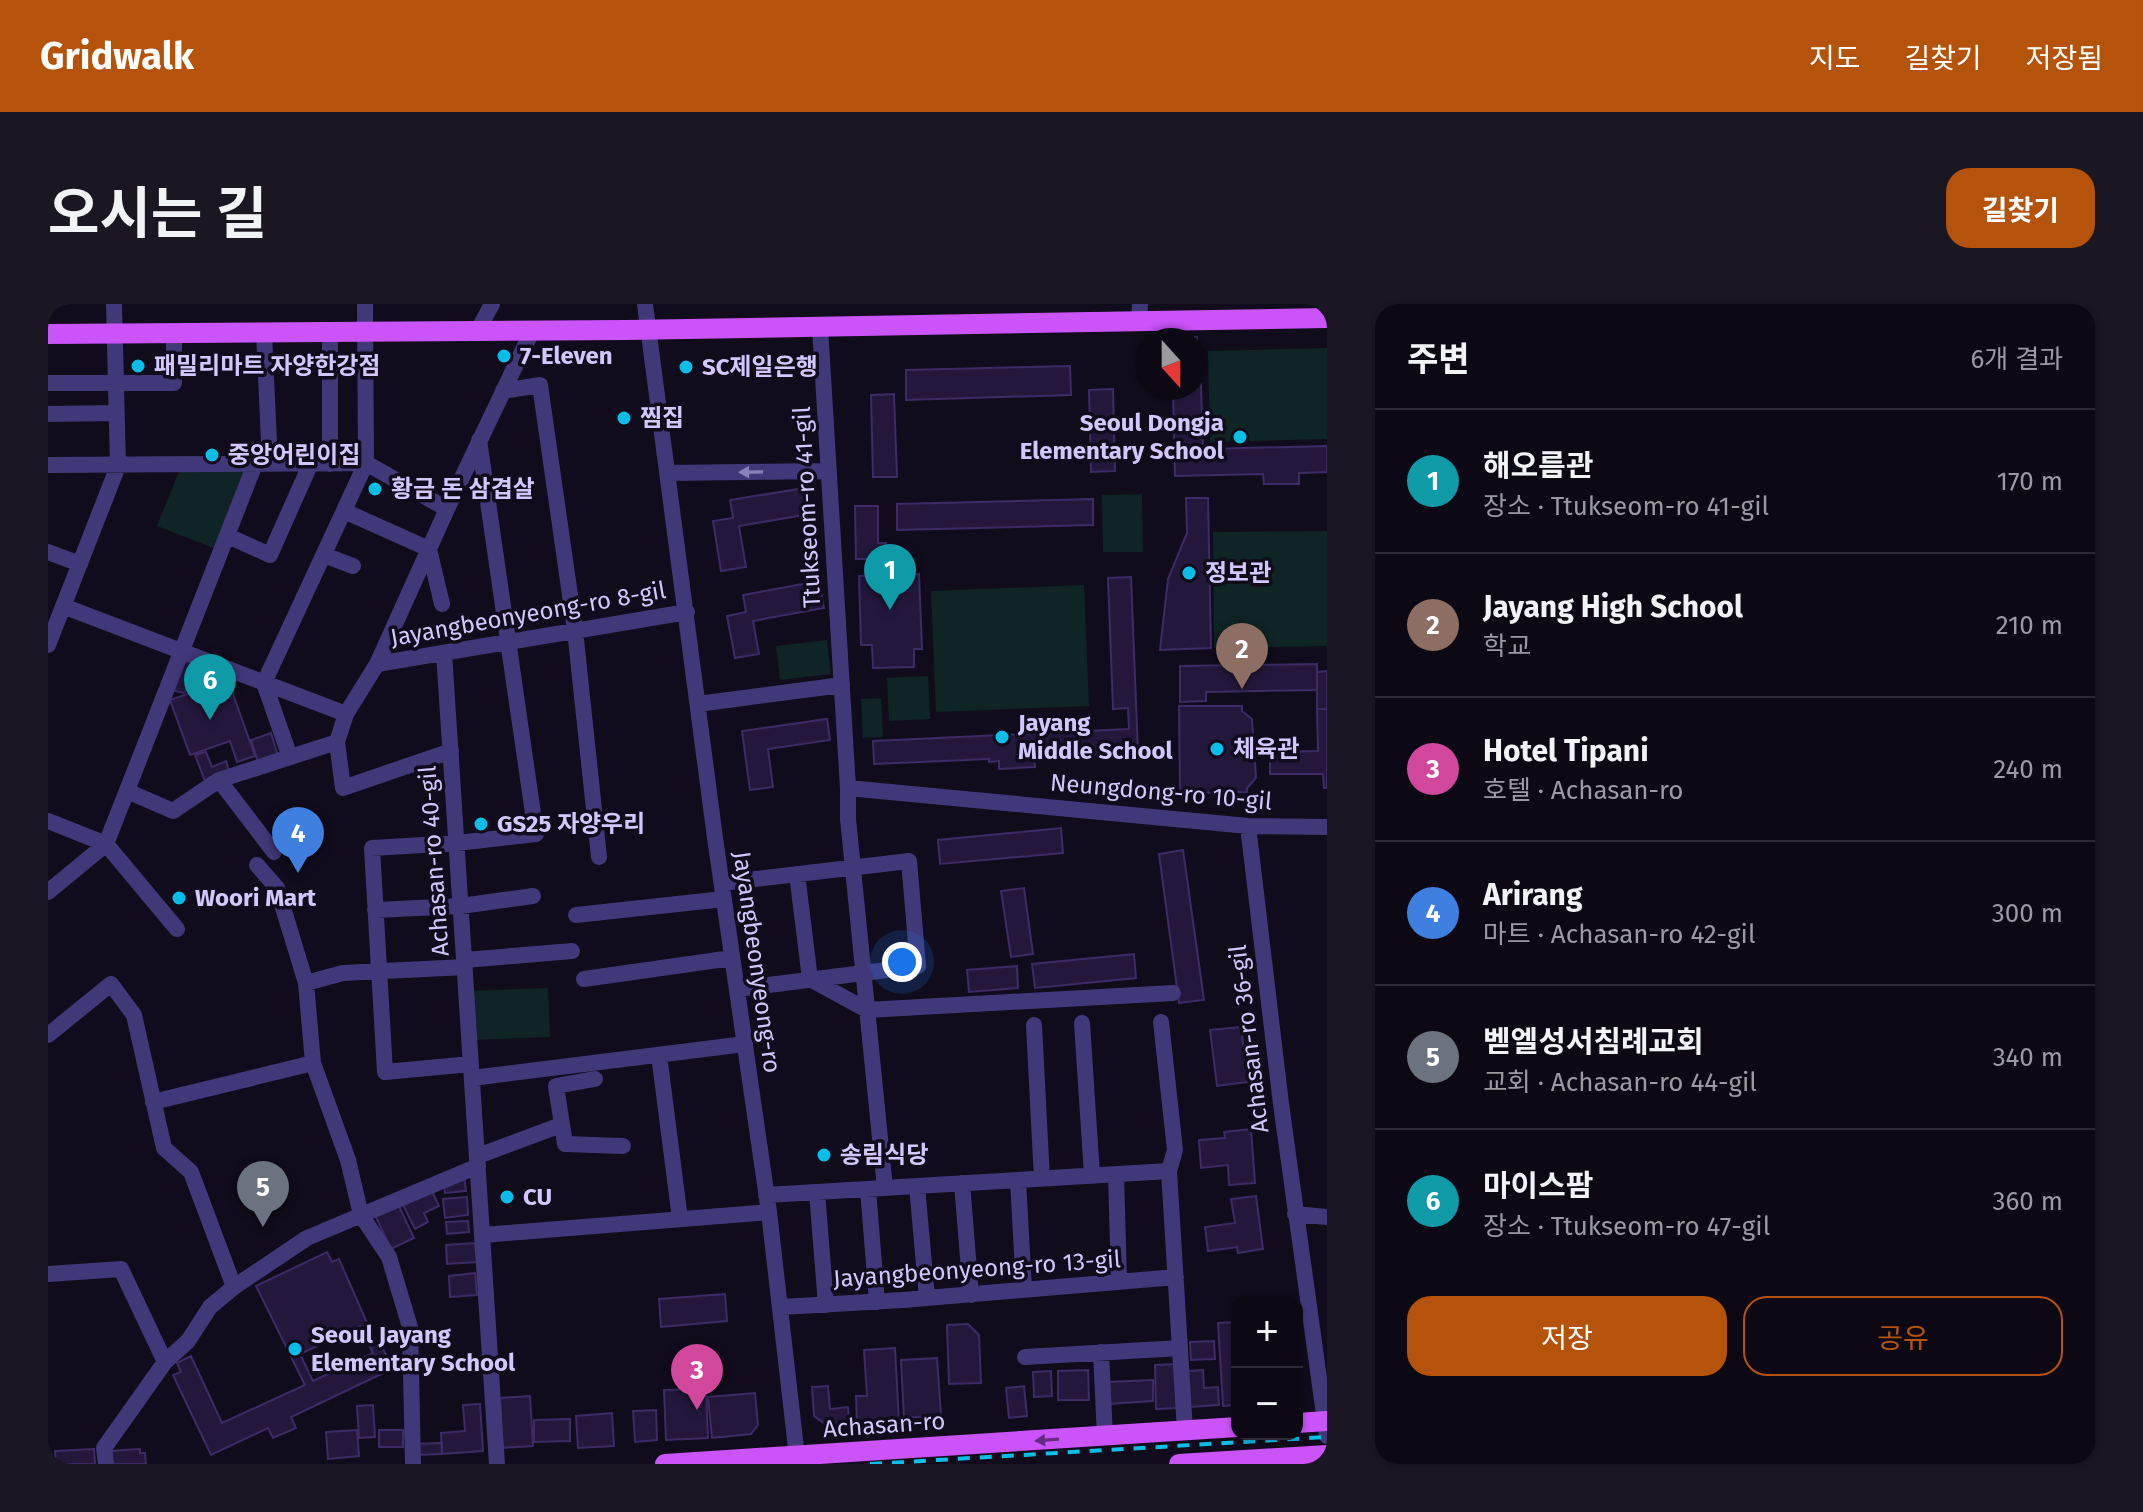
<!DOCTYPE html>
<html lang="ko">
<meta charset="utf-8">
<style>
:root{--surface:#0c0914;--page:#1a1722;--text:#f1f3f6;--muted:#9a9aa0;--line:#2c2a34;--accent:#b45309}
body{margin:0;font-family:"Fira Sans","Noto Sans KR",sans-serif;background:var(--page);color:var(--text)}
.controls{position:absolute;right:24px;bottom:24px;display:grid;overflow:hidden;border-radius:16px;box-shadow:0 2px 6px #0004}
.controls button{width:72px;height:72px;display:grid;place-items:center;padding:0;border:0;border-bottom:2px solid var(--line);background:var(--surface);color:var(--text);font:40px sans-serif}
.compass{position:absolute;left:1087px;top:24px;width:72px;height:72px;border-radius:50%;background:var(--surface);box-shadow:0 2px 6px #0004;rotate:159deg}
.you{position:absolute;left:854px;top:658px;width:28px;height:28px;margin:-20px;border:6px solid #fff;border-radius:50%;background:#1a73e8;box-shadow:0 0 0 12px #1a73e833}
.badge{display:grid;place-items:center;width:52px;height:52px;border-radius:50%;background:var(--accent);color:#fff;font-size:26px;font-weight:700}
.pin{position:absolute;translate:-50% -66px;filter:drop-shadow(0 2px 4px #0008)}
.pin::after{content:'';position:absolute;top:42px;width:28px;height:24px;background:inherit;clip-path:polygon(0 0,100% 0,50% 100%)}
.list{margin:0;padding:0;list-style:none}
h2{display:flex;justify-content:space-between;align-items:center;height:104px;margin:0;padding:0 32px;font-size:34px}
h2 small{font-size:26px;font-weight:400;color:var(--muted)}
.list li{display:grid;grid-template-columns:52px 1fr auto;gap:24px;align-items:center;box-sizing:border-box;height:144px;padding:0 32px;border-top:2px solid var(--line)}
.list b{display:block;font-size:30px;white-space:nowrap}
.list p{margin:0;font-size:26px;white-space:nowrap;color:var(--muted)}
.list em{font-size:26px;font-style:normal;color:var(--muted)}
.actions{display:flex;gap:16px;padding:24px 32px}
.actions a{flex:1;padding:18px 0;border:2px solid var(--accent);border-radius:24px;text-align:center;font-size:28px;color:var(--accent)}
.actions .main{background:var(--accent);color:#fff}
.map{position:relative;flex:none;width:1279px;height:1160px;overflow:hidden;border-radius:24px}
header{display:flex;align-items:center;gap:48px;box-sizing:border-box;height:112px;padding:0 40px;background:var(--accent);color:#fff}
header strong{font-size:38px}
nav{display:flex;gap:44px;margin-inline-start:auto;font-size:28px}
.intro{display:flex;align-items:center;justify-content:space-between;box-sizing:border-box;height:192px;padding:0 48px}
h1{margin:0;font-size:56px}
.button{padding:20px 36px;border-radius:24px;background:var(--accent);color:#fff;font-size:28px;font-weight:700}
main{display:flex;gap:48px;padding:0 48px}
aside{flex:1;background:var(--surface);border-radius:24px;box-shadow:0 2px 6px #0004}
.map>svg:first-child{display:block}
</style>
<header>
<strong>Gridwalk</strong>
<nav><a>지도</a><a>길찾기</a><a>저장됨</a></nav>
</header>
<div class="intro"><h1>오시는 길</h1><a class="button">길찾기</a></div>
<main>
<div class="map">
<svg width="1279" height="1160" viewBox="0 0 1279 1160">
<rect width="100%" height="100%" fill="#100c1b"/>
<path fill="#0f2425" d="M1279,44V135L1162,138L1160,47Z
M207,160L173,247L109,222L133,162Z
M1094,190L1095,248H1055L1054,191Z
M1279,227V342L1166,344L1165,228Z
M1036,281L1041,402L888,408L883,287Z
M779,336L783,370L732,376L728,342Z
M880,372L882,415L841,417L839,374Z
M833,394L835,433L815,434L813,395Z
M500,684L502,733L422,736L419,687Z"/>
<path fill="#23183c" stroke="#3d2b67" stroke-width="2" fill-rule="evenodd" d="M1123,33H1149L1150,49H1152L1155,145L1279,142V168L1251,169V180H1216L1215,170L1127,172L1125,84H1147V36H1123Z
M1022,62L1023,91L858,96V66Z
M1065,85L1067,167L1043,168L1041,86Z
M846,90L849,173H825L823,91Z
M757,184L762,210L691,222L698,263L673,267L665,217L685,214L682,196Z
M1138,194H1160L1163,344L1112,346L1120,275L1139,229Z
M1045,195V221L849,226V200Z
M807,202H830V239H838V255H808Z
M871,270L874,345H866V363L825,364L824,341H813L811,272Z
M1083,273L1090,449L986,454L987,463L951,465V457L941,458V455L826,460L825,437L1081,425L1080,404L1065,405L1060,274Z
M771,277L776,304L705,317L711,350L687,354L679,312L698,308L695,291Z
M141,356L164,365L159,381L144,379L136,389L123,386L133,361Z
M1269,360V386L1158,388V397L1132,398V362Z
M1279,367V405H1269V368Z
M180,376L207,452L189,458L182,437L142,451L122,396Z
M1131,402H1194V407L1204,415L1208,474L1199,484V488L1132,489Z
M1269,405H1279V484H1276L1275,470H1222V448L1270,447Z
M779,415L782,436L720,445L725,483L702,486L694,427Z
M223,429L230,452L210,458L203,436Z
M158,448L164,463L178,457L181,467L157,477L147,451Z
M1013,524L1015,549L892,560L890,536Z
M1135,546L1156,696L1131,699L1111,550Z
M976,584L985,650L963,653L953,587Z
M1086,650L1088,674L987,684L984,660Z
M969,662L970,684L921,688L919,666Z
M1193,723L1200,778L1169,782L1162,726Z
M1203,825L1207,879L1181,881L1180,861L1153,864L1151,836L1177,834L1176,828Z
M416,872L418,887L397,889L396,880Z
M383,885L391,902L376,909L380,918L367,925L354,899Z
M1208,892L1215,945L1190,949L1189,943L1160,947L1157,923L1187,919L1183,895Z
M419,893L420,911L397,914L395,895Z
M349,898L366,934L343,945L326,909Z
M420,917L421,928L399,930L398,918Z
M427,939L429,958L399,960L398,941Z
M279,948L284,958L291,955L331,1046L335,1044L344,1065L243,1113L248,1124L225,1134L220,1124L163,1151L125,1071L133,1068L129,1059L143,1052L174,1119L257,1081L208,982ZM312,1022L325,1049L265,1077L252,1050Z
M427,969L429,991L402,993L401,972Z
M677,990L679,1017L613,1023L611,995Z
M1189,1018V1101L1175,1102L1170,1019Z
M920,1020L931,1031L933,1079L901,1080L899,1021Z
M1166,1037L1167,1055L1143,1056L1142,1038Z
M847,1044L851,1120L809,1122L808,1092H819L816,1046Z
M889,1054L893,1111L856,1114L853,1056Z
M1127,1060L1129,1104L1108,1105L1107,1061Z
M1040,1066L1041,1096H1010V1067Z
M1155,1066L1156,1084L1170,1083L1171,1101L1141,1103L1139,1067Z
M1003,1067L1004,1092L986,1093L985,1068Z
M1105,1076V1097L1060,1100L1059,1078Z
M780,1082L782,1105L800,1103L801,1118L777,1120L766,1112L764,1083Z
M976,1082L979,1112L961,1114L958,1084Z
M658,1085L660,1134L618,1136L616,1086Z
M707,1089L710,1121L703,1130L664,1134L660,1093Z
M482,1092L485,1142L454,1144L452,1094Z
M432,1100L435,1147L394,1150L393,1129L417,1127L415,1101Z
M325,1101L327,1133L311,1134L309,1102Z
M608,1106L609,1136L587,1138L585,1107Z
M564,1109L566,1142L530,1144L528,1112Z
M522,1115V1137L486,1138V1116Z
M309,1126L311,1152L280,1155L278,1128Z
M331,1126H355V1143H331Z
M394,1139V1150L366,1151L365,1140Z
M46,1145L47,1160H8L7,1147Z
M92,1145V1149H97L98,1160H61V1147Z"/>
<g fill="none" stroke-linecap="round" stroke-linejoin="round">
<path stroke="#413879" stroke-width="16" d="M597,0L667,534L721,908L749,1153L752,1160
M1091,17L1092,0
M772,23L800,484V515L837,884
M429,28L444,0
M216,29L222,160
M0,79H126V29
M455,87L492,81L527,326L551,553
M0,110L68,109
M282,160V29
M0,161L318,159L399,205
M620,169L781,167
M296,207L381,245L394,300
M180,232L222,251L262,161
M0,248L32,260
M276,251L305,262
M15,302L298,410
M0,341L70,162L66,0
M396,349L449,1160
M329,360L639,308
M650,400L794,381
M403,447L295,484L289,438L298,410L329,360L399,205L484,27
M242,453L216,379L318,159L317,0
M171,476L226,548
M800,484L1200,522L1279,523
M79,487L125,507L171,476L289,438
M0,517L58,540L129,625
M1200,522L1233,800L1279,1132
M209,561L229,584L258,679L265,759L300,856L313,911L341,953L362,1023L365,1160
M749,570L762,675L819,706L1125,689
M674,579L861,557L870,662L689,685
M0,588L58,540L207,160
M327,606L413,602L485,592
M528,611L676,595
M417,656L524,647
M536,675L684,654
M258,679L295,669L417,663
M1113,718L1127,846L1121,867L1137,1127
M1034,719L1044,871
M986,721L994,875
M0,731L63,680L86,711L116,844L143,868L186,983
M611,751L632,915
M423,760L337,768L324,544L409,539L488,530L431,136
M424,774L697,740
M547,775L508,782L517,840L575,842
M105,798L265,759
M430,852L513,821
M1068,870L1071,978
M970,876L976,986
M914,879L923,991
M869,882L879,994
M820,885L829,998
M769,888L778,1001
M718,891L1121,867
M1247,910L1279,913
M435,931L721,908
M0,970L73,965L117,1058
M733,1003L855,996L1128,973
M1053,1048L1057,1133
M977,1053L1132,1044
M58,1160L56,1144L117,1058L140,1037L162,1003L186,983L259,934L430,862"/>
<path stroke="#ca53f9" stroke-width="20" d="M0,30L578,26L1279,14
M1249,1119L1279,1117
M617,1160L1189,1123
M1131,1160L1279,1151"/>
<path stroke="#08bee9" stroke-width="4" stroke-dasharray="12 10" stroke-linecap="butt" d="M822,1160L1279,1133"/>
</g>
<defs><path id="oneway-solid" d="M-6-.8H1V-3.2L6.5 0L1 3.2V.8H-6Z" transform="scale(2)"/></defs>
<use fill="#8a80bb" href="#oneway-solid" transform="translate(703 168) rotate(179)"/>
<use fill="#642c7f" href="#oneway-solid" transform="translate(999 1136) rotate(176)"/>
<g fill="#08bee9" stroke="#100c1b" stroke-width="3">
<circle cx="456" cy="52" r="8"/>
<circle cx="90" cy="62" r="8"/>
<circle cx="638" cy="63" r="8"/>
<circle cx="576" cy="114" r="8"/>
<circle cx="1192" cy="133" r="8"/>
<circle cx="164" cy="151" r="8"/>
<circle cx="327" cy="185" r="8"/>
<circle cx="1141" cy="269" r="8"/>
<circle cx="954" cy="433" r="8"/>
<circle cx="1169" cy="445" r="8"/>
<circle cx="433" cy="520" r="8"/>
<circle cx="131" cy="594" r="8"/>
<circle cx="776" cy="851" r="8"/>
<circle cx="459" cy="893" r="8"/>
<circle cx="247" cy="1045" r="8"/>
</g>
<g text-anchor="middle" stroke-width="7" stroke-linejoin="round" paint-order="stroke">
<g font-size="24" font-weight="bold" fill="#d3c8fd" stroke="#100c1b" text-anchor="start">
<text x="472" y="60">7-Eleven</text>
<text x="106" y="70">패밀리마트 자양한강점</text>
<text x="654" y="71">SC제일은행</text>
<text x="592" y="122">찜집</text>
<text x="1176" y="127" text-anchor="end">Seoul Dongja<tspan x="1176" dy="28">Elementary School</tspan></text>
<text x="180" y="159">중앙어린이집</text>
<text x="343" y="193">황금 돈 삼겹살</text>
<text x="1157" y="277">정보관</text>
<text x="970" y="427">Jayang<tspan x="970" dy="28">Middle School</tspan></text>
<text x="1185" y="453">체육관</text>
<text x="449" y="528">GS25 자양우리</text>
<text x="147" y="602">Woori Mart</text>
<text x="792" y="859">송림식당</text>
<text x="475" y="901">CU</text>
<text x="263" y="1039">Seoul Jayang<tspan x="263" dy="28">Elementary School</tspan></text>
</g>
<g font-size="24" fill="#d3c8fd" stroke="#100c1b">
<text transform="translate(759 203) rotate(-93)" y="8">Ttukseom-ro 41-gil</text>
<text transform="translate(480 310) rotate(-10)" y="8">Jayangbeonyeong-ro 8-gil</text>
<text transform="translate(1113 488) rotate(5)" y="8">Neungdong-ro 10-gil</text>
<text transform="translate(386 557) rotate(-94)" y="8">Achasan-ro 40-gil</text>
<text transform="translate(709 658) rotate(82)" y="8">Jayangbeonyeong-ro</text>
<text transform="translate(1201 735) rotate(-97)" y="8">Achasan-ro 36-gil</text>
<text transform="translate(929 965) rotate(-4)" y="8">Jayangbeonyeong-ro 13-gil</text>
<text transform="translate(836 1121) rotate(-4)" y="8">Achasan-ro</text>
</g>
</g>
</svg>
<div class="controls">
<button>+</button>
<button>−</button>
</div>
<svg class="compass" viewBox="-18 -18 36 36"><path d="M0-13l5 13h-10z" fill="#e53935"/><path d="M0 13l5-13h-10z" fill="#9a9aa0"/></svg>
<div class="you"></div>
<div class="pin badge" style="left:842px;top:306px;background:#0f9aa8">1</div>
<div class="pin badge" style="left:1194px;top:385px;background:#8d6e63">2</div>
<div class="pin badge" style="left:649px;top:1106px;background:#d1479c">3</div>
<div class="pin badge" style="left:250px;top:569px;background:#3f7fe0">4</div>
<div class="pin badge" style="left:215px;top:923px;background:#6b7280">5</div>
<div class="pin badge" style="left:162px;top:416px;background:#0f9aa8">6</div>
</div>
<aside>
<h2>주변<small>6개 결과</small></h2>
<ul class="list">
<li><span class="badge" style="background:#0f9aa8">1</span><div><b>해오름관</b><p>장소 · Ttukseom-ro 41-gil</p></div><em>170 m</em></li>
<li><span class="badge" style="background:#8d6e63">2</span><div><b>Jayang High School</b><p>학교</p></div><em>210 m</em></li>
<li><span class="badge" style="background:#d1479c">3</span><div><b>Hotel Tipani</b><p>호텔 · Achasan-ro</p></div><em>240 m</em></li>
<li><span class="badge" style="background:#3f7fe0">4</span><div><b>Arirang</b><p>마트 · Achasan-ro 42-gil</p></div><em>300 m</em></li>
<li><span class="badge" style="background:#6b7280">5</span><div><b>벧엘성서침례교회</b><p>교회 · Achasan-ro 44-gil</p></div><em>340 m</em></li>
<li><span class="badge" style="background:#0f9aa8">6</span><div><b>마이스팜</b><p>장소 · Ttukseom-ro 47-gil</p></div><em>360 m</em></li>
</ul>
<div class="actions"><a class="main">저장</a><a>공유</a></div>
</aside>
</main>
